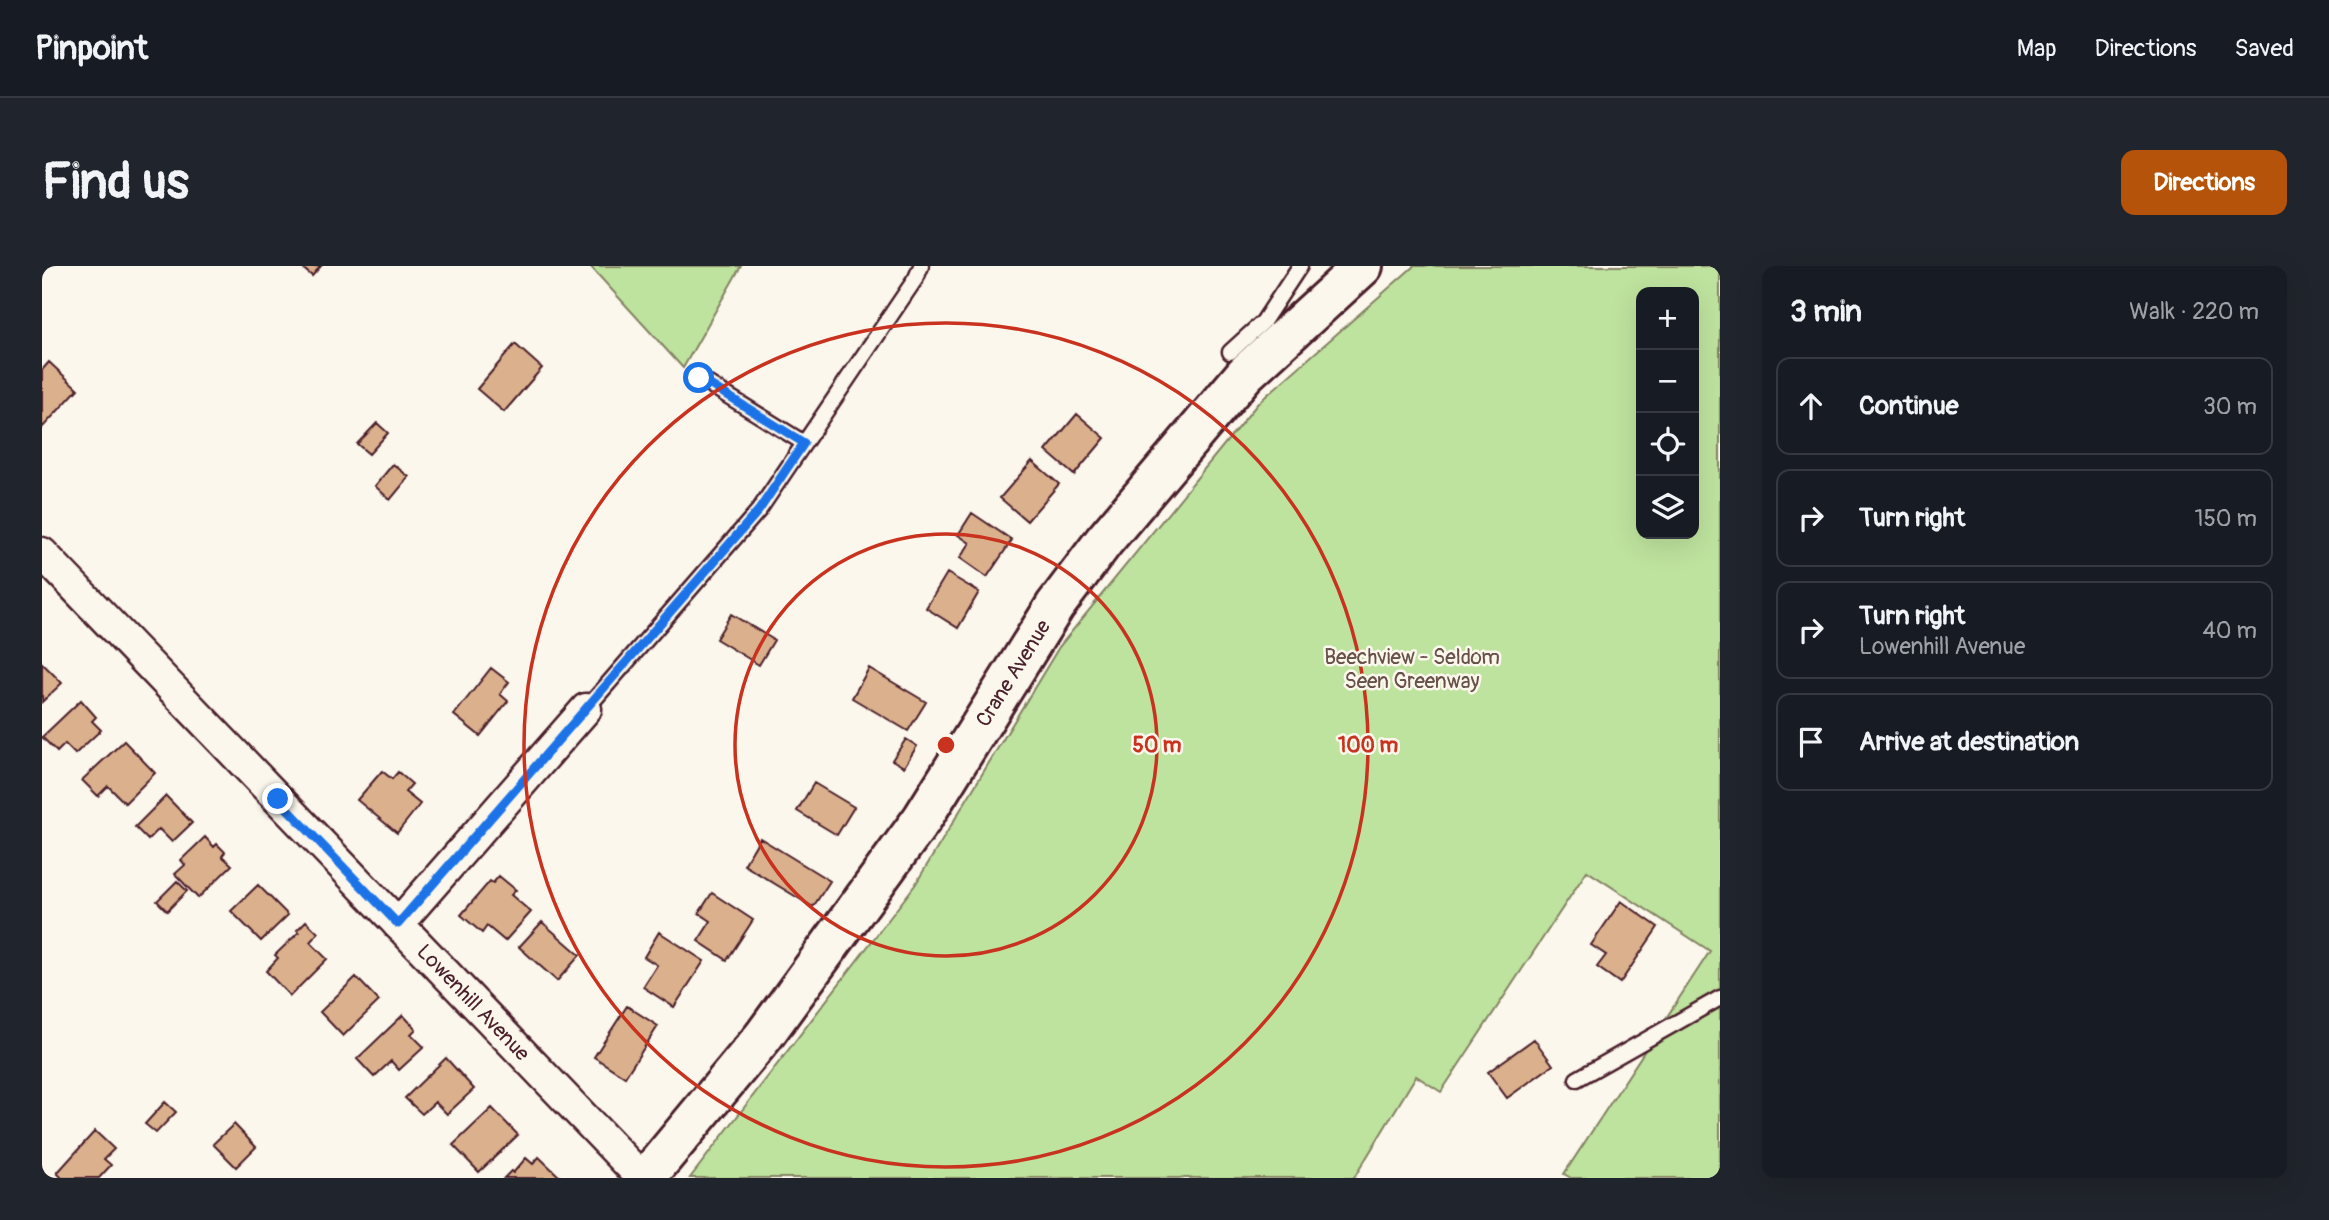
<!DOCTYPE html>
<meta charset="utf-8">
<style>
:root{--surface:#171b24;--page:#20242c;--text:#f1f3f6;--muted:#9ea1a6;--line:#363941;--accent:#b45309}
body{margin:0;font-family:Pangolin,sans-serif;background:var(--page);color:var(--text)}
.controls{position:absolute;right:21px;top:21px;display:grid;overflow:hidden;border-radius:14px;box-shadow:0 7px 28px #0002}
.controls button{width:63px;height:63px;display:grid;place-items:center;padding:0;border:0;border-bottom:2px solid var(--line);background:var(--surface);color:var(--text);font:35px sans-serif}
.stop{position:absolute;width:21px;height:21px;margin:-16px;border:5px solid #1a73e8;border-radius:50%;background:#fff}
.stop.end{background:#1a73e8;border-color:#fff;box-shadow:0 2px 7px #0008}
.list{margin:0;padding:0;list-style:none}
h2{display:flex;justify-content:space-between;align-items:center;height:91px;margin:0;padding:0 28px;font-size:30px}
h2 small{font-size:23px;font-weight:400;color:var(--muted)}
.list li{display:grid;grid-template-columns:46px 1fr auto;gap:21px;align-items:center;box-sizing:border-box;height:98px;margin:0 14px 14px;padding:0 14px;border:2px solid var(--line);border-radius:14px}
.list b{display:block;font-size:26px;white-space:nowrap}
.list p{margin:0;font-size:23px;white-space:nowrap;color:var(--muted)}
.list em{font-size:23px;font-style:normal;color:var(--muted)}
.icon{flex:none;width:38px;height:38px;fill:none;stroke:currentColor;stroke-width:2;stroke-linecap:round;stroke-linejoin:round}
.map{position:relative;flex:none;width:1678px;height:912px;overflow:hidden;border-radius:14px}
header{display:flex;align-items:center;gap:42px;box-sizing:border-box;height:98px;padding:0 35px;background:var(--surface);border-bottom:2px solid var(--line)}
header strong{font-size:33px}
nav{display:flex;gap:38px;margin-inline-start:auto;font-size:24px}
.intro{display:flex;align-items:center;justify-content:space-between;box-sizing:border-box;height:168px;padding:0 42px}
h1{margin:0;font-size:49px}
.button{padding:18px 32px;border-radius:14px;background:var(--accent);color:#fff;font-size:24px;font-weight:700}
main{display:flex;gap:42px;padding:0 42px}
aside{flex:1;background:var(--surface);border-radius:14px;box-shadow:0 7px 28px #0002}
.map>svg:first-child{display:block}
</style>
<header>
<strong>Pinpoint</strong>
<nav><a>Map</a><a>Directions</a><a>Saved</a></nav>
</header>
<div class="intro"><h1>Find us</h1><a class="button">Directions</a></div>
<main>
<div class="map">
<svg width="1678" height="912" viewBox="0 0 1678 912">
<rect width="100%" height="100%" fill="#fbf7ec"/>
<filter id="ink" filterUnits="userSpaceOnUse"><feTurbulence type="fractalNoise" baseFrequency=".0143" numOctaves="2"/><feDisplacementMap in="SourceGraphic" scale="14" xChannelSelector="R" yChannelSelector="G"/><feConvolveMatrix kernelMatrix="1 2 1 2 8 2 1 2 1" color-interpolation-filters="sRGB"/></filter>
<g filter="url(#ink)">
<path fill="#bee39e" stroke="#848164" stroke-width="2" fill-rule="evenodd" d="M548,0H699L641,102Z
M1372,0H1678V912H1529L1522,908L1668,685L1545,605L1399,826L1374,810L1312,912H648L873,619L1017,381L1216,137ZM1599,26H1652V268H1599Z"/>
<path fill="#dbb08c" stroke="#4a1f2b" stroke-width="2" d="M258,0H279L270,10Z
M473,78L500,102L462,146L435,123Z
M7,96L36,123L0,162V104Z
M1035,148L1063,172L1032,209L1004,185Z
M335,157L346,167L327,188L315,178Z
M990,195L1017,218L985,255L958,232Z
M351,198L367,211L348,234L333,220Z
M930,247L970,274L945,311L918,292L928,277L916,269Z
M905,307L937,326L916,362L884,342Z
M689,348L732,374L717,399L674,373Z
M0,397L20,417L0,436Z
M449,402L467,416L458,428L466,435L438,470L412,449Z
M827,402L884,436L866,465L810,432Z
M39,434L54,451L50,455L59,464L33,488L23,478L15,486L0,471Z
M864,473L875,480L862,501L850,494Z
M82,475L113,507L83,537L66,520L56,530L40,514Z
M340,505L350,513L356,506L370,518L363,526L378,538L355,567L315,534Z
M772,517L812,541L795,569L755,545Z
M124,530L150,557L130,576L117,563L106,574L93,561Z
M163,571L172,581L175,578L183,586L180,590L190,599L156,632L133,608L143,599L139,594Z
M718,572L788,615L771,641L702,599Z
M457,610L474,624L469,629L489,646L463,675L445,660L440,667L419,649L448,615L451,617Z
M135,615L145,625L125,645L115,635Z
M216,619L246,649L219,675L189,645Z
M670,627L711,654L685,694L656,675L669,655L657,647Z
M1579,635L1616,661L1578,717L1555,701L1564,689L1549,679Z
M264,655L276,667L268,676L285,693L248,730L224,705L236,692L233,689L257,666L255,664Z
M500,656L538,689L515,715L477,681Z
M617,666L662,695L632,741L601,721L615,699L602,691Z
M314,711L337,735L301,770L278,746Z
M585,740L616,760L583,811L552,791Z
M361,749L374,763L369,768L382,781L357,804L349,795L332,811L315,793Z
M1492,773L1511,799L1465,832L1446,806Z
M404,792L432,823L405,848L393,836L380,848L363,832Z
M123,836L134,846L114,867L103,858Z
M450,842L476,869L437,906L411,879Z
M192,858L214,881L194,901L171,878Z
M53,865L72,883L62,893L69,899L57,912H20L15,907Z
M497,891L519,912H462L469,905L471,907L484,892L491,898Z"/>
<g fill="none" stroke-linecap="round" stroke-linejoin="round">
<g stroke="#4a1f2b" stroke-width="19">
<path id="lane" d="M1188,86L1221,56L1258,0
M657,112L762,177
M544,443L717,244L874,12L879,0
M1535,813L1678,732"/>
</g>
<g stroke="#4a1f2b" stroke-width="35">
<g id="street">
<path id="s1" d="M0,287L600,912"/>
<path d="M356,658L544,443"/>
</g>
</g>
<g stroke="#4a1f2b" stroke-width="44">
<g id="secondary">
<path id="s2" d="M604,912L721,771L880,553L1013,340L1062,275L1203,108L1321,0"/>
</g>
</g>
<use href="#lane" stroke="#fbf7ec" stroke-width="14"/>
<use href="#street" stroke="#fbf7ec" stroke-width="30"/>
<use href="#secondary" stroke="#fbf7ec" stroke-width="38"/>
</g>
</g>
<g fill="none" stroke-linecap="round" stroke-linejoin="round" filter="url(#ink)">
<path stroke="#1a73e8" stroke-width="9" d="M236,533L356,658L717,244L762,177L657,112"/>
</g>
<g fill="none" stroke="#c8321e" stroke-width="3.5">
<circle cx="904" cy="479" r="211"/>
<circle cx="904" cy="479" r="422"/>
</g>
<g text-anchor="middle" stroke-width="5" stroke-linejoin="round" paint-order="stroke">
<g font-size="21" fill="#675048" stroke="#fbf7ec">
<text x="1370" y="398">Beechview - Seldom<tspan x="1370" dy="24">Seen Greenway</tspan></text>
</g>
<g font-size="21" fill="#4a1f2b" stroke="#fbf7ec">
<text dy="7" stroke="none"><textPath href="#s2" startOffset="625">Crane Avenue</textPath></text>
<text dy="7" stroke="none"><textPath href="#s1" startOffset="623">Lowenhill Avenue</textPath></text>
</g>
</g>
<circle cx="904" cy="479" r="10" fill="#c8321e" stroke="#fbf7ec" stroke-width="3.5"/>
<g font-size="21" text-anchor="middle" font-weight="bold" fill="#c8321e" stroke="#fbf7ec" stroke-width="5" stroke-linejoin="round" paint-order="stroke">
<text x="1115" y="486">50 m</text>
<text x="1326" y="486">100 m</text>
</g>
</svg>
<div class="controls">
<button>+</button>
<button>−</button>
<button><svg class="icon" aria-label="locate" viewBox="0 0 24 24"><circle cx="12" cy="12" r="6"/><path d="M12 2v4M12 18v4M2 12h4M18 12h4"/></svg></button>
<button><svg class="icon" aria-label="layers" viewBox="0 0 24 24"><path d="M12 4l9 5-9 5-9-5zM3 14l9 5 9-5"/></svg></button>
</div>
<div class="stop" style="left:657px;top:112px"></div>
<div class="stop end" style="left:236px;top:533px"></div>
</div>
<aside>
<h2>3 min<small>Walk · 220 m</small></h2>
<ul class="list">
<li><svg class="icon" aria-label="ahead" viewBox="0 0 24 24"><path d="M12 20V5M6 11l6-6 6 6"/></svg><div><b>Continue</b></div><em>30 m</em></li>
<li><svg class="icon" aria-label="right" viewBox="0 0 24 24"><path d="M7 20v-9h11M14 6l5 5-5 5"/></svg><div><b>Turn right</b></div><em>150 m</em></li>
<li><svg class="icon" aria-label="right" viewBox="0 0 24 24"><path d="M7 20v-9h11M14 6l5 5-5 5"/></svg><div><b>Turn right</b><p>Lowenhill Avenue</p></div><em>40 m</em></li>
<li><svg class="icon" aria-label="arrive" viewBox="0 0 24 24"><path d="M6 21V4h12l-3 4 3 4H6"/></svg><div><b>Arrive at destination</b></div></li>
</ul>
</aside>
</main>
